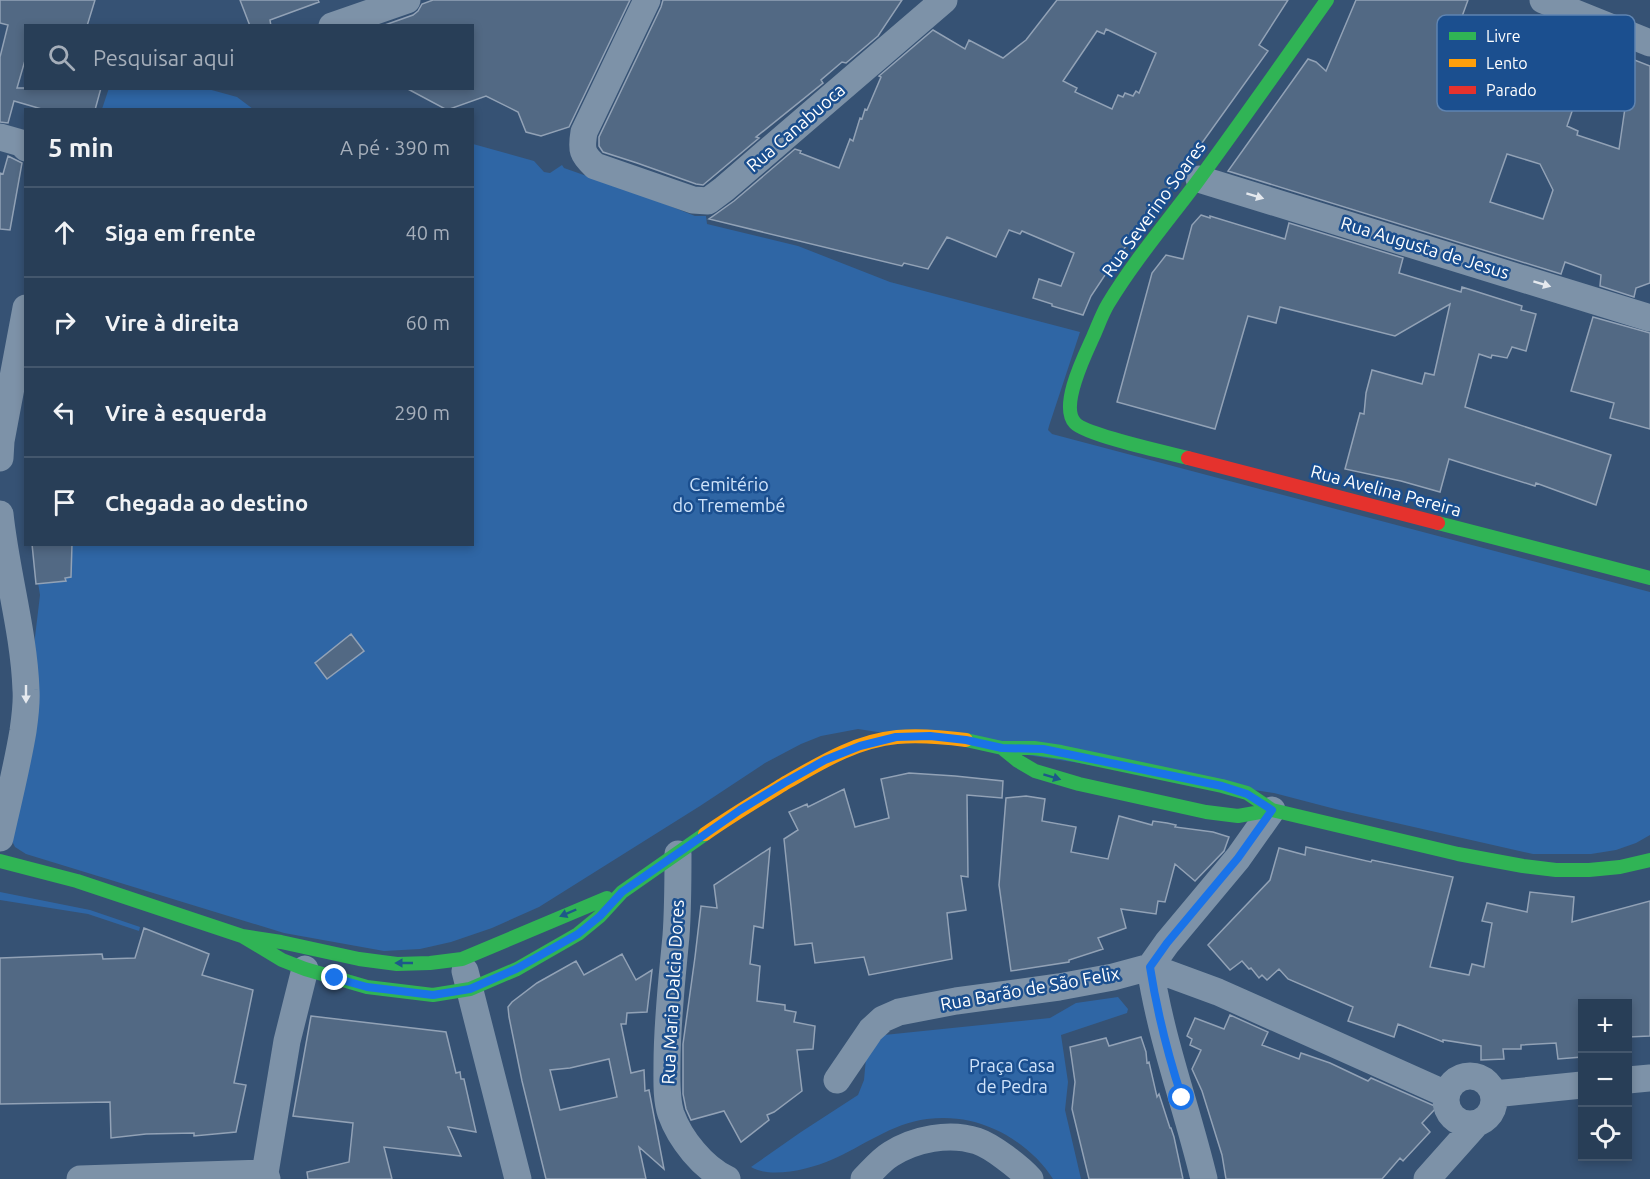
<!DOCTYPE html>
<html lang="pt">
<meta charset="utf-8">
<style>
:root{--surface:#283e57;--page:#30455d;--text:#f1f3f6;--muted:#a5aeba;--line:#44576d}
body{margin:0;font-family:Ubuntu,sans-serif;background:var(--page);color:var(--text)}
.controls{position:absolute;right:18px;bottom:18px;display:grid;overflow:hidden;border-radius:0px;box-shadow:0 3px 9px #0003}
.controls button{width:54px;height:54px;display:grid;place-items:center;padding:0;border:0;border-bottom:2px solid var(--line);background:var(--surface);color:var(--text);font:30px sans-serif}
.stop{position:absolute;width:18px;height:18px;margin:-14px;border:4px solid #1a73e8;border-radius:50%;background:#fff}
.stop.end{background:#1a73e8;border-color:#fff;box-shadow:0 2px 6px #0008}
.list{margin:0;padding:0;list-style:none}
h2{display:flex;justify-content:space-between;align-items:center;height:78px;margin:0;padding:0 24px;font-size:26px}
h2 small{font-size:20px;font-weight:400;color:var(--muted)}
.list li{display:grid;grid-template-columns:39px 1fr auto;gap:18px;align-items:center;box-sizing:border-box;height:90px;padding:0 24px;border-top:2px solid var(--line)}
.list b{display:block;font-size:22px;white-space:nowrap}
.list em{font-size:20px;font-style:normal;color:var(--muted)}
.icon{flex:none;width:33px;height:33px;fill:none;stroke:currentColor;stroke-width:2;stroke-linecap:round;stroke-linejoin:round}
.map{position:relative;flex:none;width:1650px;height:1179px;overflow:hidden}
.search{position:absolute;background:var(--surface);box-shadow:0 3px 9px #0003;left:24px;top:24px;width:450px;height:66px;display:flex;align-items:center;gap:15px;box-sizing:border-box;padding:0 21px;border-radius:0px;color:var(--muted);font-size:22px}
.panel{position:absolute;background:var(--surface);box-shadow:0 3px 9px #0003;left:24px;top:108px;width:450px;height:438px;border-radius:0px}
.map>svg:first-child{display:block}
</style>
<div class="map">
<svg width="1650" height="1179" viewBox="0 0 1650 1179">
<rect width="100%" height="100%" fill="#365274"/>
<path fill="#2f66a5" d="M109,88L208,89L237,97L253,109H102Z
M473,144L534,161L544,172L550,173L562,165L564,168L655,200L695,216H706L707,224L798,246L890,282L1080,332L1049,426L1048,430L1052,434L1650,592V835L1636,843L1616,850L1591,854H1533L1339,810L1274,793L858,729L821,736L801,744L765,763L700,806L539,907L492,928L451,942L420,949L384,951L284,933L26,854L15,847L11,839L40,595L32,545L472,544Z
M0,892L90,910L140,927L139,931L88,914L0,900Z
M1118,997L1128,1009L1127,1013L1061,1035L1068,1082L1065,1110L1081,1179H1053C1040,1158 1017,1139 994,1129C973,1119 950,1116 927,1119C892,1123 862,1147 831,1160C811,1169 770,1179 751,1167L801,1132L858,1095L864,1080L866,1058L873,1045L884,1035L1050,1018L1076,1003Z"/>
<path fill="#526984" stroke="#92a2b6" stroke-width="1.5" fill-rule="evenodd" d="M0,0H95L87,26H26V57L17,88H101L95,110H45L14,101L8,123L0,122V57L8,25L0,23Z
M240,0H318L319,2L270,20L271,26H250Z
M433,0H630L569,127L541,136L526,132L518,112L486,96L447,110L406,88H472V26H382L413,15L418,11L422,4Z
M663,0H902L878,36L846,63L842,62L821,80L823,83L756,137L759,138L703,185L696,184L637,163L603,152L599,146V137L661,7Z
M1057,0H1288L1259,45L1268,51L1184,168L1109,269L1091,296L1083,315L1052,306V304L1033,298L1039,279L1061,286L1074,253L1022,231L1020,234L1009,230L996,257L947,237L928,269L904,263L902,266L709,219L734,201L795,149L801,151L800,153L839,168L850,139L853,141L860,118L862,119L865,109L867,110L881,77L879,76L933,30L965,49L969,40L1003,58L1026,40ZM1106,29L1156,53L1139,93L1136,91L1133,96L1125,93L1123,97L1118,95L1112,109L1075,92L1077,88L1063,81L1097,31L1104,34Z
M1356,0H1468L1460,22L1496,36L1502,20L1555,39L1556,37L1631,66L1632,59L1650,66V283L1636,288L1634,297L1600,286L1601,275L1565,262L1561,274L1228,171L1308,59L1316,62L1326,71ZM1579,91L1625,108L1619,149L1577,135L1578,131L1567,126ZM1507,154L1540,164L1553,190L1543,219L1490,202Z
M8,156L22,163L10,230L0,229V173L3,174Z
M1201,215L1210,218V216L1285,239L1289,223L1403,258L1399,273L1461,292L1462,287L1522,306L1521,310L1536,314L1526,351L1512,347L1507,358L1492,355L1491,358L1479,354L1465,407L1611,455L1596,505L1536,483L1535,486L1449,459L1440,492L1401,481L1345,469L1360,413L1364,414L1366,393L1372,370L1422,384L1425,373L1434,375L1450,304L1395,336L1280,307L1276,323L1248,316L1215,429L1117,402L1152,273L1166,255L1183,259L1192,225Z
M1593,317L1650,333V429L1610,418L1614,403L1571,391Z
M32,544H72L71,577L65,578L66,581L36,584Z
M351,634L364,651L327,679L315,663Z
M909,773L955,776L1003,781L1002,798L967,795L968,877L961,876L966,910L947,913L952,959L869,975L864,957L815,963L812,943L795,945L784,839L798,830L789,812L807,804L808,807L844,789L855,827L889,818L881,779Z
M1026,796L1045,799L1042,821L1076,827L1071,852L1108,859L1119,816L1152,825L1153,821L1167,823L1176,825L1175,827L1213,832L1229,837L1224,851L1195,881L1175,864L1165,902L1158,901L1156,914L1121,909L1126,928L1098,938L1103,949L1069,960V962L1011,971L999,885L1006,798Z
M1306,847L1371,862L1372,860L1453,877L1430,967L1469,975L1472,964L1484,967L1492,923L1482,921L1487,903L1527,912L1530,892L1574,897L1572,922L1650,901V1036L1628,1037V1004H1582V1057L1558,1059L1556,1043L1521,1045V1049H1503L1504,1059L1481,1060V1046L1443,1040V1042L1398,1024L1394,1037L1348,1021L1353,1007L1288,979L1279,969L1267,980L1262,975L1259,978L1251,968L1249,969L1242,961L1230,970L1208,945L1270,880L1279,848L1305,855Z
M770,848L763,928L754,926L750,964L760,966L757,1001L785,1005V1010L796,1012L794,1022L815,1026L813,1049L797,1050L802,1091L774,1112L767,1115L769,1120L741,1142L724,1111L691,1120L686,1109L683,1094V1044L695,957L701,906L717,908L714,885Z
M144,928L209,954L202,975L253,990L234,1083L246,1085L236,1132L194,1136V1133L146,1134L111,1138L110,1102L0,1104V958L102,954L103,959L135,958Z
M622,954L636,980L652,970L647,1012L627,1013L626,1024H621L631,1073L644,1070L645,1091L649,1090L664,1169L639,1147L646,1179H546L522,1081L509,1017L508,1007L512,1002L537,983L576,961L584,975ZM609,1059L617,1097L560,1110L550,1070L570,1068Z
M1230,1015L1268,1032L1262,1045L1299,1059L1301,1053L1330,1063L1368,1081L1371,1078L1437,1107L1422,1123L1430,1132L1403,1161L1400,1158L1382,1179H1226L1222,1155L1202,1091L1192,1069L1201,1050L1190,1045L1192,1039L1187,1036L1195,1018L1224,1029Z
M311,1016L446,1032L456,1073L460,1072L461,1079H464L476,1132L448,1127L461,1156L384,1147L392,1179H308L307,1172L349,1162L353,1123L293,1116Z
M1141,1037L1146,1052L1147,1063L1149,1062L1157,1097L1159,1094L1170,1128H1171L1174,1137L1183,1179H1089L1072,1109L1075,1082L1070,1047L1106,1038L1109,1046Z"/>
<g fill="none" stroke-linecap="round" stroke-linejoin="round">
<path stroke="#7d92a8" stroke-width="27" d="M647,0L584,132C581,150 582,154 595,166L693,200L708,201L724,189L944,0
M1543,0L1650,43
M332,26L407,0
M0,137L21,143L26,148
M1199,179L1650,318
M0,458L1,441L26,308
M0,514C6,572 24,632 26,690C27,703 25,717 23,731C17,767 8,802 0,838
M678,854C678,881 678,909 676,936C672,979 667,1021 667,1064C667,1080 666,1099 671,1114C680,1139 703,1168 727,1179
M465,971L518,1179
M1446 1100a24 24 0 1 1 48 0a24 24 0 1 1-48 0Z
M837,1080L871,1030L883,1019L899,1012L956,1001L1059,987L1113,977L1150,967L1218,992L1446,1094
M1628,1080L1650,1078
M1494,1094L1582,1085
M80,1179L265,1173
M267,1179L265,1173L287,1041L305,969
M864,1179C872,1171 881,1160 891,1154C915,1139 949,1132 977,1141C992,1146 1019,1167 1030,1179
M1204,1179C1187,1108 1161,1040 1150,967L1167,943L1238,858L1272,810
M1427,1179L1476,1124"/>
<path stroke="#30b455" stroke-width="14" d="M1188,458C1168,453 1086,435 1075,423C1059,406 1085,355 1093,337C1098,326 1102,314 1108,304C1134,261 1167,222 1197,182C1241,122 1284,61 1327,0
M1438,523L1650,578
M966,740L1002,748H1034L1061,752L1222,786L1247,793L1272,810L1458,854L1523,866L1556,870H1589L1620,867L1650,860
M1002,748L1018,761L1035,771L1079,784L1206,812L1238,816L1272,810
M0,861L77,881L242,936L281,942L359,959L397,964L430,963L462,959L607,898
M242,936L282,960L305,969L367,987L433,995L470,989L517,969L578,934L600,916L622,892L705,834"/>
<path stroke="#ff9f0a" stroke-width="14" d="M705,834C732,815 759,799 787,782C822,762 856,741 897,737C920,735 943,737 966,740"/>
<path stroke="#e5322d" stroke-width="14" d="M1188,458L1438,523"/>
</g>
<defs><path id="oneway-solid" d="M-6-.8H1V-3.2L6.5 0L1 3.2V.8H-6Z" transform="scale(1.5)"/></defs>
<g fill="#e5e9ee">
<use href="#oneway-solid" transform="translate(1255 196) rotate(17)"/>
<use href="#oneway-solid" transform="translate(1542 284) rotate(17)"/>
<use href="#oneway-solid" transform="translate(26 694) rotate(90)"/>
</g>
<g fill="#1d5989">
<use href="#oneway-solid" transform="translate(1052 777) rotate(17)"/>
<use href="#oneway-solid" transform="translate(568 913) rotate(157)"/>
<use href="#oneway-solid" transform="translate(404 963) rotate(180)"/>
</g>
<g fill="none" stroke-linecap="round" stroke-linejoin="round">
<path stroke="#1a73e8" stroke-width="8" d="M335,978L367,987L433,995L470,989L516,969L578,934L600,916L622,892L740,810L784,783L825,760L860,746L896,737L930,736L966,740L1002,748L1043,749L1222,786L1247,794L1272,810L1238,858L1167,943L1150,967C1157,1012 1168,1055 1182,1098"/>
</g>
<g text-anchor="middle" stroke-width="5" stroke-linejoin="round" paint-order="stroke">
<g font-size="18" fill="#fff" stroke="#1b4f8f">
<text transform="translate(796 128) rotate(-41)" y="6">Rua Canabuoca</text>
<text transform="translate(1154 209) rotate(-54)" y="6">Rua Severino Soares</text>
<text transform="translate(1425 248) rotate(17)" y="6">Rua Augusta de Jesus</text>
<text transform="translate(1386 491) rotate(15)" y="6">Rua Avelina Pereira</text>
<text transform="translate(1030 989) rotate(-10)" y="6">Rua Barão de São Felix</text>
<text transform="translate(673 992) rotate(-87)" y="6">Rua Maria Dalcia Dores</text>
</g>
<g font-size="18" fill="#cfe3fa" stroke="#1b4f8f">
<text x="729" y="491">Cemitério<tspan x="729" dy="21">do Tremembé</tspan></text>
<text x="1012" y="1072">Praça Casa<tspan x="1012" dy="21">de Pedra</tspan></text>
</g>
</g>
<rect x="1437" y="15" width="198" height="96" rx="9" fill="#1b4f8f" stroke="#5f84b1" stroke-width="1.5"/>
<rect x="1449" y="32" width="27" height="8" fill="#30b455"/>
<rect x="1449" y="59" width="27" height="8" fill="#ff9f0a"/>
<rect x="1449" y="86" width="27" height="8" fill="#e5322d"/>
<g font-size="16" fill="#fff">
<text x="1486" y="42">Livre</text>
<text x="1486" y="69">Lento</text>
<text x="1486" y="96">Parado</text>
</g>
</svg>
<div class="controls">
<button>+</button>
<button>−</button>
<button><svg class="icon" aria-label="locate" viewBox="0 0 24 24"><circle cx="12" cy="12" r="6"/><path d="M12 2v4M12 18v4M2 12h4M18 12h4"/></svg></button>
</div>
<div class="stop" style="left:1182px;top:1098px"></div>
<div class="stop end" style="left:335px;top:978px"></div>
<div class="search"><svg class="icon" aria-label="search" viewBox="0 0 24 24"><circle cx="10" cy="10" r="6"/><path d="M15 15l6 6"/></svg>Pesquisar aqui</div>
<section class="panel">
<h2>5 min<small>A pé · 390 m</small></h2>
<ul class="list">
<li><svg class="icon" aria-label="ahead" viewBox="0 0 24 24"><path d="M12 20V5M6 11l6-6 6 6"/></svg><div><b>Siga em frente</b></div><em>40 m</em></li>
<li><svg class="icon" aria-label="right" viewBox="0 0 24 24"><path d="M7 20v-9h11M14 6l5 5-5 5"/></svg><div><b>Vire à direita</b></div><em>60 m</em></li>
<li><svg class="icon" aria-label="left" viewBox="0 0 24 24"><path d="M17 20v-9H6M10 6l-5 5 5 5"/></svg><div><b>Vire à esquerda</b></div><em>290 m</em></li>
<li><svg class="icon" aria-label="arrive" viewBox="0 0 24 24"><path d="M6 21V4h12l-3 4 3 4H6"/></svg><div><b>Chegada ao destino</b></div></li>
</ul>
</section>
</div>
